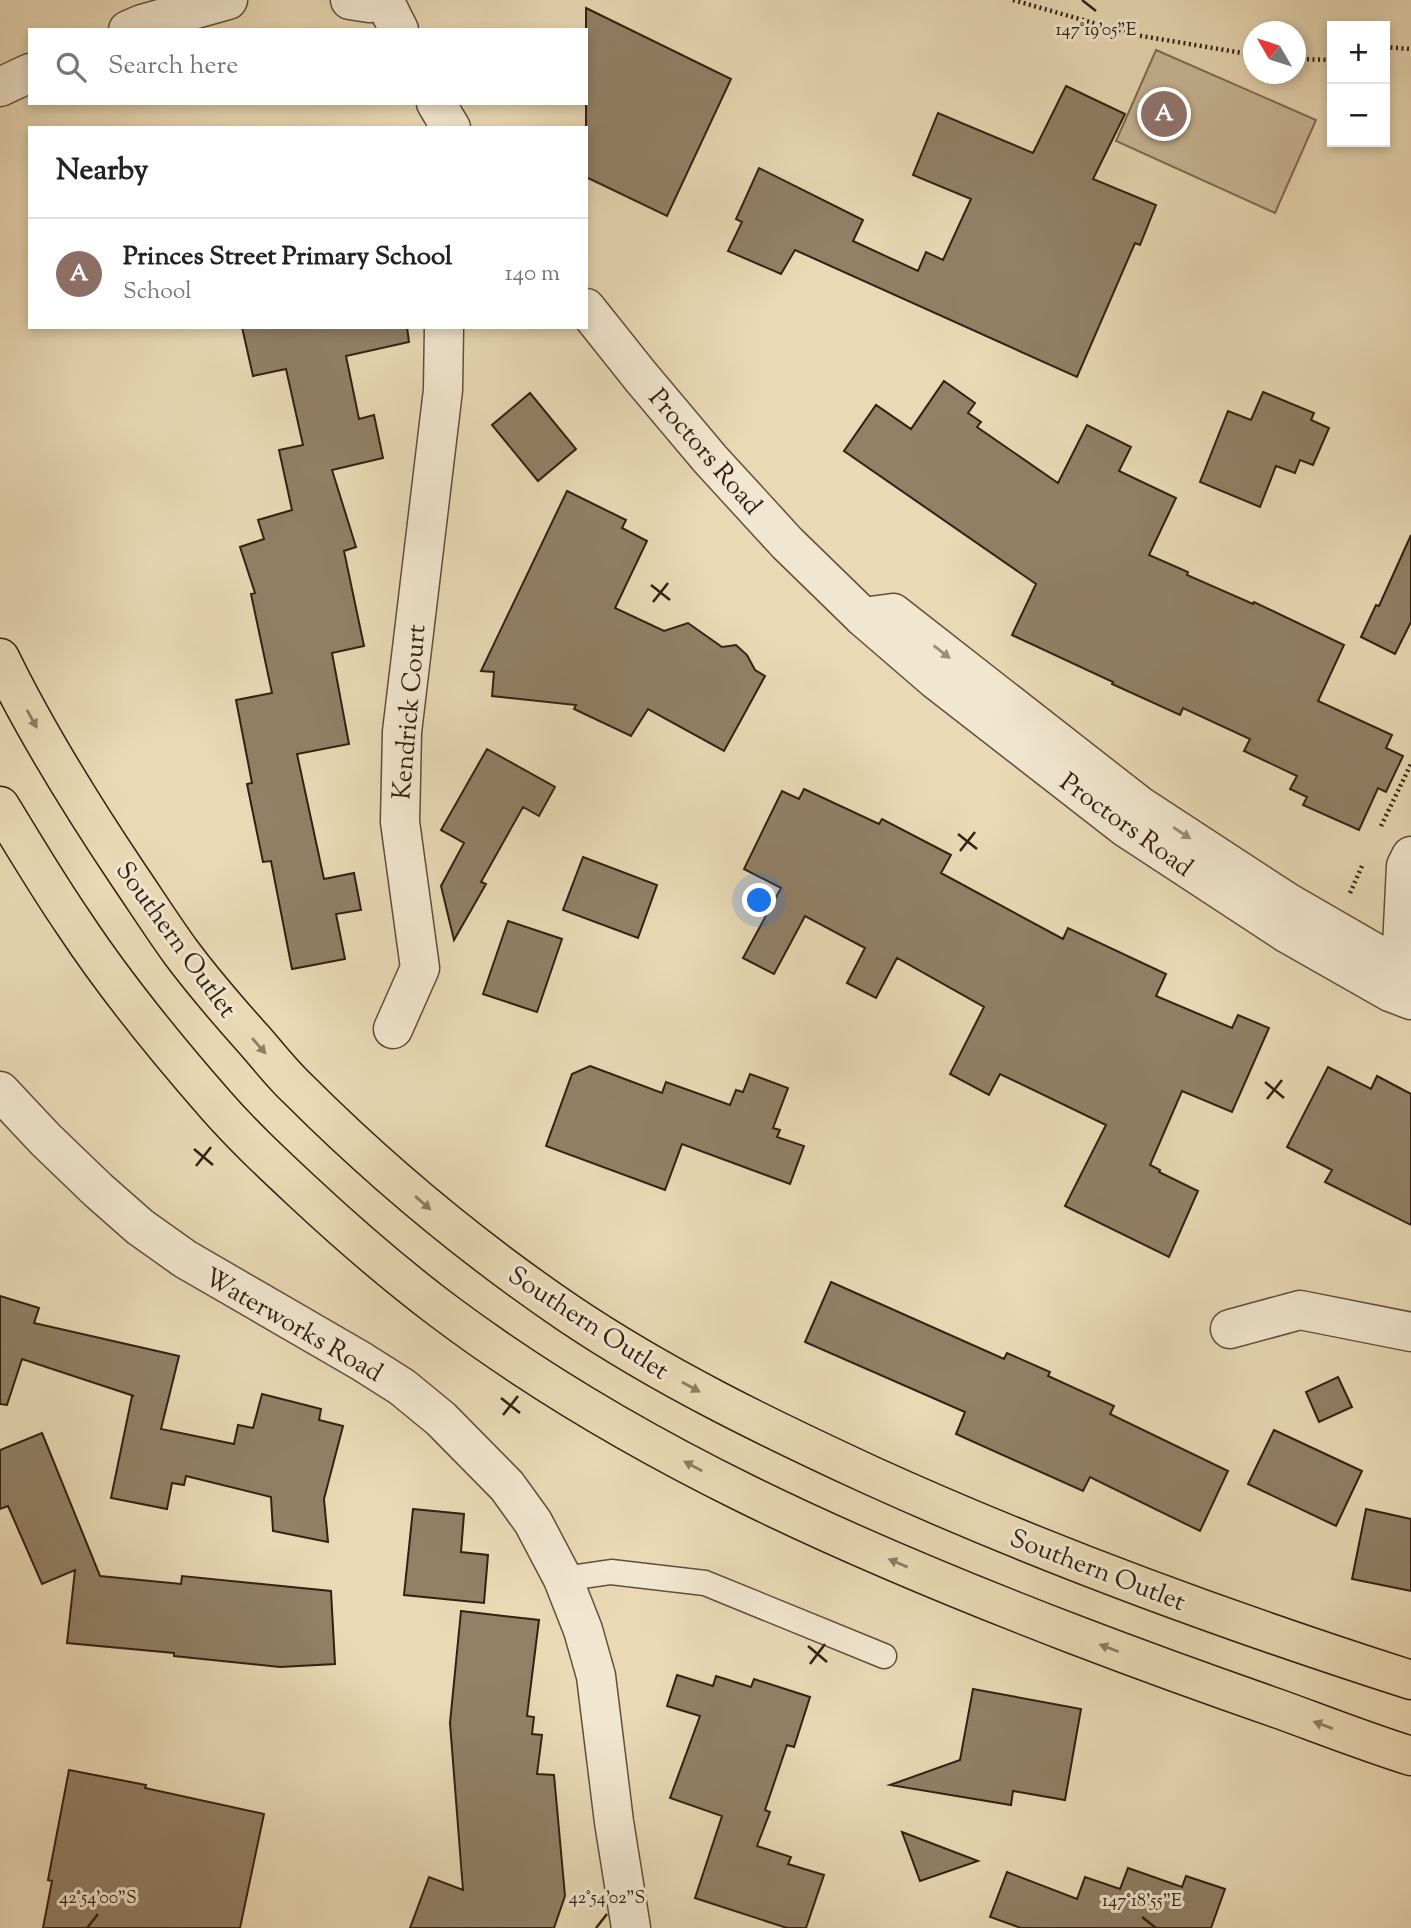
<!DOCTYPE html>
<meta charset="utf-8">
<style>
:root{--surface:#fff;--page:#f6f6f6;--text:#222;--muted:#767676;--line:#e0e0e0;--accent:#8f2418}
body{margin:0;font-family:"Sorts Mill Goudy",serif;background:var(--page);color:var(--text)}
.controls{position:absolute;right:21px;top:21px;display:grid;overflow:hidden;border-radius:0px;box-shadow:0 4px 10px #0003}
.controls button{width:63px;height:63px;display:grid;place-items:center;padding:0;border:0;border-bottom:2px solid var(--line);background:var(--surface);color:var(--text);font:35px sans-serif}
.compass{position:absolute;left:1243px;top:21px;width:63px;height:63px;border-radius:50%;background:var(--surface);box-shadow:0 4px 10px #0003;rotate:309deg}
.you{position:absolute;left:760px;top:901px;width:24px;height:24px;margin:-18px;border:5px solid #fff;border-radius:50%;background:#1a73e8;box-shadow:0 0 0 10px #1a73e833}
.badge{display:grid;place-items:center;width:46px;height:46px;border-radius:50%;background:var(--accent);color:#fff;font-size:23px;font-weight:700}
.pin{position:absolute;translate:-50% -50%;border:4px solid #fff;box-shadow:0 2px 7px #0006}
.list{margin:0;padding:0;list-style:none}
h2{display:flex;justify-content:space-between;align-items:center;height:91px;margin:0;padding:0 28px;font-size:30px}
h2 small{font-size:23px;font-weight:400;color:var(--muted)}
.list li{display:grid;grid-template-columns:46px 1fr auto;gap:21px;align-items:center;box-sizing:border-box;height:112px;padding:0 28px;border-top:2px solid var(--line)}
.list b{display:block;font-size:26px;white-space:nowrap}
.list p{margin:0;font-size:23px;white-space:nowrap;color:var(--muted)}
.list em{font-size:23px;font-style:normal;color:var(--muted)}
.icon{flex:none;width:38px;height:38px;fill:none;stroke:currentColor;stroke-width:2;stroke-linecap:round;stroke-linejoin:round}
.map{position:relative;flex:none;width:1411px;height:1928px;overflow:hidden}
.search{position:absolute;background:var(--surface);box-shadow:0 4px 10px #0003;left:28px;top:28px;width:560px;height:77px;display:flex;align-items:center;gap:18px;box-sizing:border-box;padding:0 24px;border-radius:0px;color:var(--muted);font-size:26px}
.panel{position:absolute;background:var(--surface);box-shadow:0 4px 10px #0003;left:28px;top:126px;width:560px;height:203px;border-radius:0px}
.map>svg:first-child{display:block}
</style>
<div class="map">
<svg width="1411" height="1928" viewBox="0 0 1411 1928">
<rect width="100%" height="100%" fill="#e9d9b5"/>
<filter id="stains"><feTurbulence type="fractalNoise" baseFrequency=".00286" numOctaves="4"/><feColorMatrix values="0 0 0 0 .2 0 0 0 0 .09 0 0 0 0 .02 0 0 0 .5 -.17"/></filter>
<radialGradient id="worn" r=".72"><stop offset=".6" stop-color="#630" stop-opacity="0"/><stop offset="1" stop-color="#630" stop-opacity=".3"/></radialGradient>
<path fill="#cab999" stroke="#7f6c56" stroke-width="2" d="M1156,50L1316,120L1275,213L1116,141Z"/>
<path fill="#928067" stroke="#341f12" stroke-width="2" d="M586,8L731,79L667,216L586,177Z
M1066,86L1125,114L1093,179L1156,205L1140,245L1135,243L1077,377L795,250L781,274L728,251L742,222L736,219L759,168L863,220L853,241L918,271L926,252L943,260L971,199L913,175L938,113L1033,153Z
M242,327H407L409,342L346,356L359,419L374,415L383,458L332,470L356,547L344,551L364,646L332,653L349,744L297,754L324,879L354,873L361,910L336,914L345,959L292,969L271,861L263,862L247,784L252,783L236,700L272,693L251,594L255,593L240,547L264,539L258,520L292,510L279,450L303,445L286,369L253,376Z
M944,381L975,403L968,413L981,422L977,427L1058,483L1087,425L1131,447L1119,471L1176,498L1149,555L1188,572L1187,575L1253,604L1254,602L1344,645L1318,701L1392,735L1386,748L1403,756L1386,792L1378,788L1359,830L1303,805L1307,797L1290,789L1297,776L1244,751L1250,739L1183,708L1180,715L1112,684L1113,682L1012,635L1036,584L844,451L876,405L911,429Z
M1263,392L1314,413L1311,420L1329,428L1313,465L1300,460L1295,473L1276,466L1260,507L1200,482L1228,411L1251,420Z
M530,393L576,449L538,481L492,425Z
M567,491L626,520L622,528L647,541L615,608L664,631L688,623L722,647L736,645L747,655L755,670L765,676L724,751L648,709L631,736L574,709L576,705L492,696L494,672L481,671Z
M1411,535V622L1395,654L1361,637L1376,605L1379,606Z
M487,749L555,787L539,816L523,807L481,882L486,884L454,940L441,886L464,843L441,830Z
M804,789L879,824L882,819L951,855L941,873L1063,939L1068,928L1166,974L1156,996L1232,1028L1238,1015L1269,1028L1232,1112L1182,1091L1150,1165L1160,1170L1159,1172L1198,1191L1169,1257L1065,1206L1106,1125L1000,1074L989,1095L950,1074L984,1007L897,958L876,998L847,983L865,948L805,916L774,974L743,958L781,888L744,869L782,791L799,799Z
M583,857L657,885L638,938L563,910Z
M508,921L562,939L537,1012L483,994Z
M590,1066L662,1093L666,1082L730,1105L736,1090L743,1092L750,1074L788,1088L773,1128L780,1130L777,1137L804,1146L790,1184L682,1144L665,1190L546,1146L572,1074Z
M1328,1067L1371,1089L1377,1076L1411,1094V1225L1325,1182L1332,1170L1287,1147Z
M831,1282L1004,1359L1007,1353L1050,1372L1048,1376L1114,1406L1110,1414L1228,1471L1200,1531L1090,1477L1083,1491L956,1434L965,1412L805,1342Z
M0,1296L39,1308L34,1323L179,1356L161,1429L234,1444L238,1425L253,1428L262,1394L321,1409L319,1420L343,1426L324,1499L328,1542L273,1531L271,1497L186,1476L184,1485L172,1483L167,1509L111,1498L132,1396H134L22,1359L7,1405L0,1404Z
M1338,1377L1352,1407L1319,1422L1306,1392Z
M1274,1430L1362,1471L1336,1526L1248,1484Z
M42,1433L100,1576L181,1584L182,1576L331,1591L335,1664L280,1667L174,1656V1653L67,1643L75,1570L42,1584L8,1506L0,1509V1450Z
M413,1509L464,1514L461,1552L488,1555L484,1603L404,1595Z
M1366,1509L1411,1519V1591L1352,1579Z
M461,1611L539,1620L527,1716L534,1717L532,1734L542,1735L537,1774L554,1775L565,1896L554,1928H410L429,1877L463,1890L450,1723Z
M677,1675L713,1686L716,1676L751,1687L754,1679L810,1697L794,1747L787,1745L765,1810L770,1812L757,1846L791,1857L788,1864L824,1875L806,1928H787L695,1898L722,1816L670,1798L700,1716L667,1706Z
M973,1689L1081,1709L1065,1800L1013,1791L1011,1805L890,1785L960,1760Z
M69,1770L146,1785L145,1788L264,1814L240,1928H43L52,1881L48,1880Z
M902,1832L978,1861L920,1881Z
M1128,1868L1182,1887L1186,1876L1225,1889L1211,1928H1021L990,1917L1007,1872L1077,1899L1085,1877L1120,1889Z"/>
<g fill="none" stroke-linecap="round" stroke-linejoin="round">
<g stroke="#614e3b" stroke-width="27">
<path id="service" d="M563,1579L611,1572L705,1583L884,1656"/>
</g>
<g stroke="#614e3b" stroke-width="41">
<path id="minor" d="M863,617L893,613L1140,806L1287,902L1401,968
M1401,968L1406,866L1411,856
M393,1029L420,968L400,822L402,732L443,390L444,327
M0,1091L46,1140L98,1190L140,1227L185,1259L361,1361L402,1387L441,1419L507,1486L533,1522L563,1579L583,1630L596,1676L614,1822L631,1928
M1230,1329L1300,1310L1411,1332"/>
</g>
<g stroke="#614e3b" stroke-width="41">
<path id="tertiary" d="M350,0L369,3L381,0
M384,0L399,30
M128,30L142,24L228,0
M0,87L30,73
M436,103L451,128
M586,308L641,377L710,459L787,543L863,617L936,680L1125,827L1288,934L1390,992L1411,1000"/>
</g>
<g stroke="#341f12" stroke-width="41">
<path id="trunk" d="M0,658C37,734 82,806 129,876C146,901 162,926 180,951C203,982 229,1012 255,1041C269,1057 282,1074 297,1088C380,1171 471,1247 568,1313C663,1377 766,1427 870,1475C1046,1555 1227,1621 1411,1680
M0,806C24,845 48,886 75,925C116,987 166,1048 215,1104C242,1135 272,1163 302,1191C347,1233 393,1273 442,1310C632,1453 852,1549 1073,1634C1141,1660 1210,1685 1279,1709C1323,1725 1366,1742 1411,1756"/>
</g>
<path stroke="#341f12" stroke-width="4.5" stroke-dasharray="2 3.5" stroke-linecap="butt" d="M1013,0L1136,35L1254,55
M1385,47L1411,49
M1296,59L1332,60
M1381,826L1411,764
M1350,893L1362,866"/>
<use href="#service" stroke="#f1e6cf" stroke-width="24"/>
<use href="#minor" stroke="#f1e6cf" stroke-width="38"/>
<use href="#tertiary" stroke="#f1e6cf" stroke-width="38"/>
<use href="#trunk" stroke="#e9d9b5" stroke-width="38"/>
</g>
<defs><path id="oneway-solid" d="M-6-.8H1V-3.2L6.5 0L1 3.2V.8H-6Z" transform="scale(1.75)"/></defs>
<g fill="#9c8c7a">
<use href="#oneway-solid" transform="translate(942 652) rotate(38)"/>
<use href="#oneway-solid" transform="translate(1182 833) rotate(33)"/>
</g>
<g fill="#8e7c64">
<use href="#oneway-solid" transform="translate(32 719) rotate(61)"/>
<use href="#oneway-solid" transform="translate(259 1046) rotate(49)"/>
<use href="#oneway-solid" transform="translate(423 1203) rotate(41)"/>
<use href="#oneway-solid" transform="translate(691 1387) rotate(29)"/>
<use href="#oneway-solid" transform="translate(693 1466) rotate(-152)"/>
<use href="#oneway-solid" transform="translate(898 1563) rotate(-157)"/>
<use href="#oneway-solid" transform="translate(1109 1648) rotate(-159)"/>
<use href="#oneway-solid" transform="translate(1323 1725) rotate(-160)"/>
</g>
<path fill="none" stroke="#341f12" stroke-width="2.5" d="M1082,0L1096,11M651,585L670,600M653,602L668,583M958,834L977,849M960,851L975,832M1265,1082L1284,1098M1267,1099L1282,1080M194,1149L213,1165M196,1166L211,1147M501,1398L520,1413M503,1415L518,1396M808,1646L827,1662M810,1664L825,1644M1142,1917L1156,1928M87,1928L98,1914M596,1928L607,1914"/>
<g text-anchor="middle" stroke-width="6" stroke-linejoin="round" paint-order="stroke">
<g font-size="26" fill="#341f12" stroke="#f1e6cf">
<text transform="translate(706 451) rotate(49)" y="9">Proctors Road</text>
<text transform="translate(408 712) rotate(-85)" y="9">Kendrick Court</text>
<text transform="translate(1127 824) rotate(36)" y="9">Proctors Road</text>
<text transform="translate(177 939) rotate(54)" y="9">Southern Outlet</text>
<text transform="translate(589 1322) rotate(33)" y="9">Southern Outlet</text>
<text transform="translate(294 1324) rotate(30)" y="9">Waterworks Road</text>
<text transform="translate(1098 1569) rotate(21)" y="9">Southern Outlet</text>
</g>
</g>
<g font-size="18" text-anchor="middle" fill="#341f12" stroke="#f1e6cf" stroke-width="6" stroke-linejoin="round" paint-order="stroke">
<text x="1096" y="35">147°19'05"E</text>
<text x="98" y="1903">42°54'00"S</text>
<text x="607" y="1903">42°54'02"S</text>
<text x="1142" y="1906">147°18'55"E</text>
</g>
<rect width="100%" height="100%" filter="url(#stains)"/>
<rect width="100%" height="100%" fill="url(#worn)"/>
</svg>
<div class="controls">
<button>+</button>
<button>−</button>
</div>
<svg class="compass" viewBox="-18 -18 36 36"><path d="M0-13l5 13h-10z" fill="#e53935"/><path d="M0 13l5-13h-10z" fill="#767676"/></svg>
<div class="you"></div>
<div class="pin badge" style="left:1164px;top:114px;background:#8d6e63">A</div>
<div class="search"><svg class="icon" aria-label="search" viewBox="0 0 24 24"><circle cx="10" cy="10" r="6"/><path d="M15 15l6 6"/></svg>Search here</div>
<section class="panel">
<h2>Nearby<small></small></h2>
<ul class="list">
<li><span class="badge" style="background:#8d6e63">A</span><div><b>Princes Street Primary School</b><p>School</p></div><em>140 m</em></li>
</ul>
</section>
</div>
